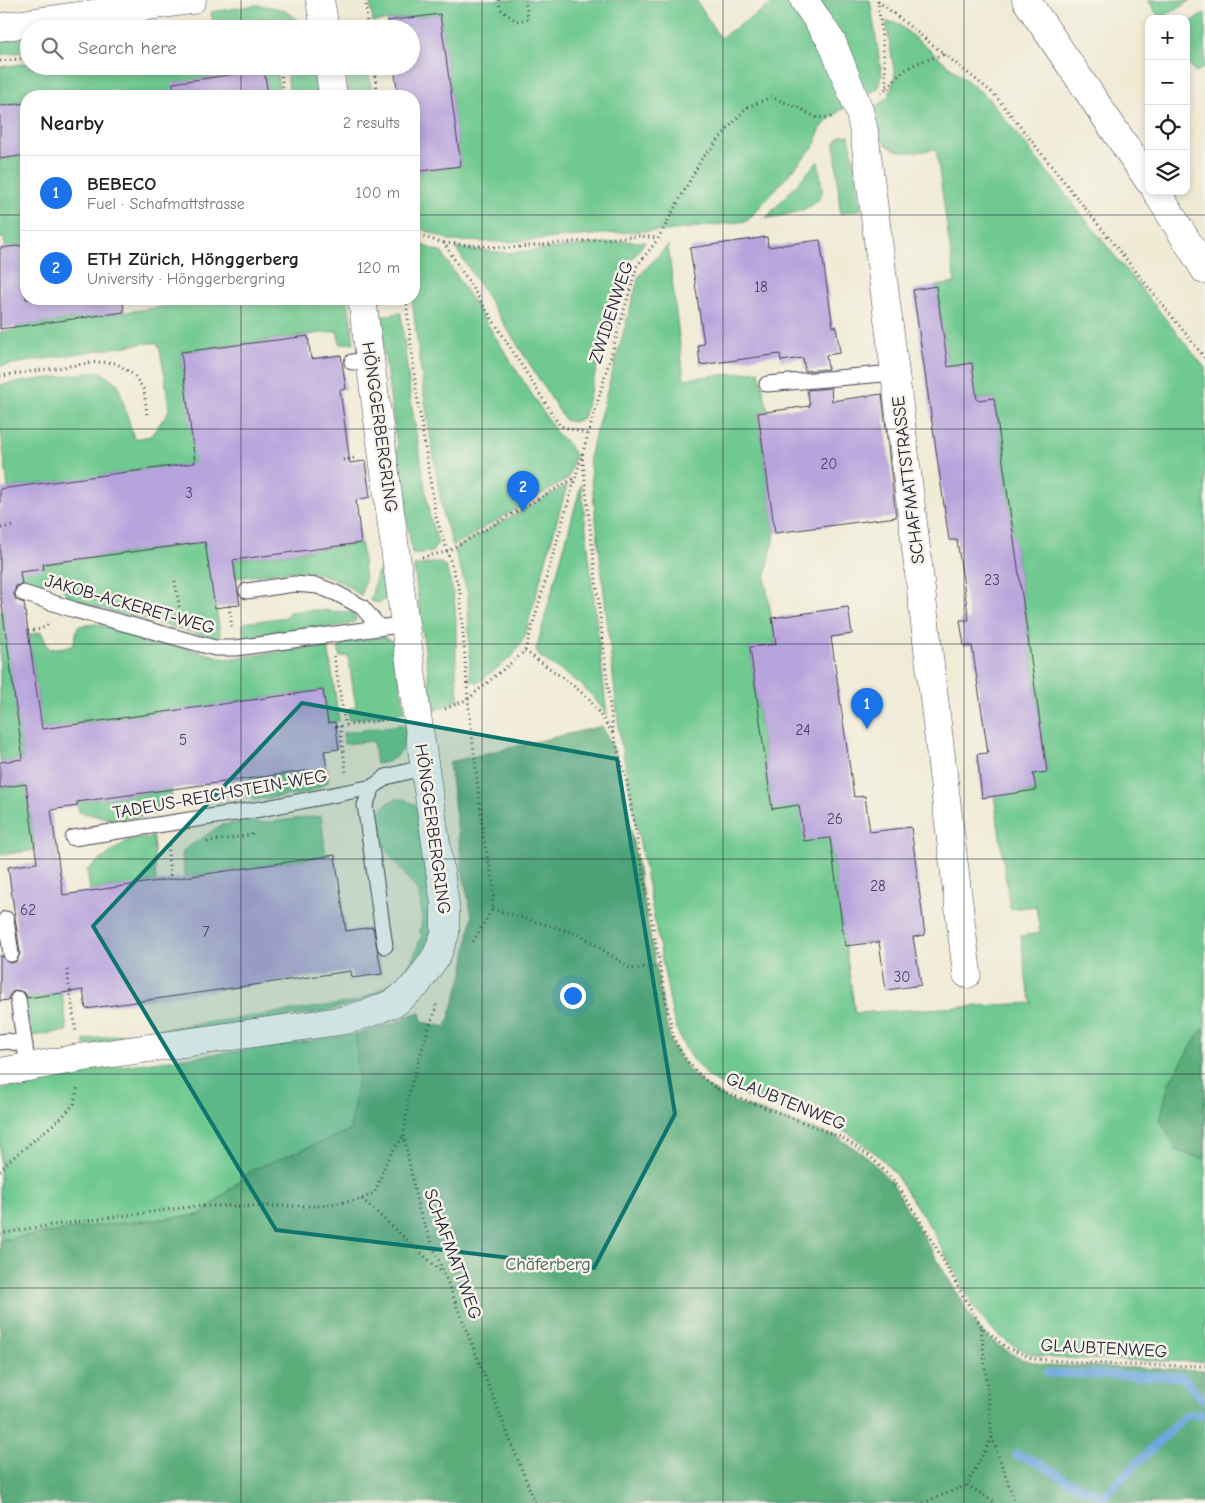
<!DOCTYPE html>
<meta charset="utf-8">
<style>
:root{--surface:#fff;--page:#f2f2f2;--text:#202124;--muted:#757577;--line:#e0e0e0;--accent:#1a73e8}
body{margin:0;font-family:"Comic Neue",sans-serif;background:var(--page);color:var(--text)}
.controls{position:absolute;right:15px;top:15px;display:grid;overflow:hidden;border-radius:10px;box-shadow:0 2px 8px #0003}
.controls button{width:45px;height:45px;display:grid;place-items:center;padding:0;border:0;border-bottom:1px solid var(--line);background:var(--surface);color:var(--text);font:25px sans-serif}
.you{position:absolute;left:572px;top:995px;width:18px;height:18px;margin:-12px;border:4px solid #fff;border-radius:50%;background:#1a73e8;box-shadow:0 0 0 8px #1a73e833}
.badge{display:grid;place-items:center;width:32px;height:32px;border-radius:50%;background:var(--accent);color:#fff;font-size:16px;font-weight:700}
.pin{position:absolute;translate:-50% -41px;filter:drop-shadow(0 1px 2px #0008)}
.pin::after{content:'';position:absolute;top:26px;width:18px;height:15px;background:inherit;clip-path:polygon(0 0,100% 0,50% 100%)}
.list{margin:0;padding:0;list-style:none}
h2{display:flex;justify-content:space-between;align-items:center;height:65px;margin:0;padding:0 20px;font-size:21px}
h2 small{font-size:16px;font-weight:400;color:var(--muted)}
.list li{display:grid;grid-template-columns:32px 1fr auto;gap:15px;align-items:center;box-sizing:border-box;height:75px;padding:0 20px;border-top:1px solid var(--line)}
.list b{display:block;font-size:19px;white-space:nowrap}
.list p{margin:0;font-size:16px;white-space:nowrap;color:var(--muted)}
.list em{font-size:16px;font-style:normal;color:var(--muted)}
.icon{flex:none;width:28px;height:28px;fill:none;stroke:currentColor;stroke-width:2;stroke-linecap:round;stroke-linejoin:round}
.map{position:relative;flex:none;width:1205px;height:1503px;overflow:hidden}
.search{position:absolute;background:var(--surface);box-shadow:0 2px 8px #0003;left:20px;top:20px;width:400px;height:55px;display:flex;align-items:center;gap:12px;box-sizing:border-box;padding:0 18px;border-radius:28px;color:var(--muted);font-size:19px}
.panel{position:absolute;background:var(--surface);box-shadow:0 2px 8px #0003;left:20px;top:90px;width:400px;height:215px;border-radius:20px}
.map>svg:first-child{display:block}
</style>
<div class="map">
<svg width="1205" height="1503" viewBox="0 0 1205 1503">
<rect width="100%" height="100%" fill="#f7f3e8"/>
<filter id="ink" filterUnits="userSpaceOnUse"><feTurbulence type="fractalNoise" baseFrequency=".02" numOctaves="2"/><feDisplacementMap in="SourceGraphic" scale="10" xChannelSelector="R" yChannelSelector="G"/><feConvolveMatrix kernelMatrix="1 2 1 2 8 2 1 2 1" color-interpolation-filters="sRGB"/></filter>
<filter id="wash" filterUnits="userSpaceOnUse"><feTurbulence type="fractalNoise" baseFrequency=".0096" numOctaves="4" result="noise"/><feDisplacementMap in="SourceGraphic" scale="20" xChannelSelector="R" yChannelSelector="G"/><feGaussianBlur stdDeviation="1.12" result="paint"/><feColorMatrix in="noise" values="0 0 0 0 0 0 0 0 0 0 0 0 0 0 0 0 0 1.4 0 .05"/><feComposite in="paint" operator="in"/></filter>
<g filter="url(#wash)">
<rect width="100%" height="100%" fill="#f0ebd5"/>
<path fill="#6fc990" stroke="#487666" d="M371,0H696L720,38L778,0H788L822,54L844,108C832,117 816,127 817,143L747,221L666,231H639L508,242L452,241L414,226V172L461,166L440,14L373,22L370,3Z
M818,0H870L882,76L878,88L866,96Z
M1148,0H1191L1160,19Z
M257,5C278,7 292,10 305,29H214L211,12Z
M1205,13V66L1195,73L1186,59V25Z
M886,22L897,23L988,98L1205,368V1361L1199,1362L1055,1358L1031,1354L1009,1343L990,1328L976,1311L932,1230L895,1174L880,1157L849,1133L730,1091L709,1077L691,1058L680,1038L673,1018L620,738L589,457L639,276L668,245L684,379L759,371L768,411L758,413L775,533L765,579L776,644L750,648L772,808L799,805L830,838L855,1013L1032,1003L1027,985L1021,936L1040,933L1036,906L1010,909L992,780L1016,776L1019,793L1036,790L1033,774L1047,771L994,398L977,400L971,363L948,367L936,286L955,283L936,149C928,150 920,152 912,152C884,153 878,136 870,113L889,96L895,75Z
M29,37V51L0,55V41Z
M29,63V66H276L280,96H268L264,70L175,83L177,96H120L118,90L71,96H26V102L0,106V67Z
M286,66H316L320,96H290Z
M345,66H368L372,96H349Z
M849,135L862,209L840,214L835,143L840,136Z
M26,155V245L5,248L4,238H0V159Z
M818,161C819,168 823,188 822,193C818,210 780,217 766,218Z
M625,241L645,242L624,270L583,418L574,422L565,420L456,248L507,253Z
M415,242L442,253L557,434L568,443L575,455L568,479L453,546L443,515L424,396L412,299H414V243Z
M220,299H348L354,343L340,344L337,331L181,352L196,463L8,488L0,424V385L100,371L118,384L134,439L151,436L169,411L165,376L159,346L156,343H145L0,366V332L16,330V327Z
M401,313L410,394L430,518L438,543L432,552L412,554L379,316Z
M567,485L524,638L513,656L479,682L470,681L468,594L454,549Z
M581,485L607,715L594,698L579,683L539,656L536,650Z
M16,541L44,569L43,564L206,542L221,640L70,600L58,581L22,586Z
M361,543L365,581L361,596C353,590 344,583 335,579C303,565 269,574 236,578L234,560Z
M439,562L446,567C450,580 454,594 455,608C458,639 453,670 459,700L433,711L414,566Z
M385,569L388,598L378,603L370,601L378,571Z
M0,610H3L23,759L0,762Z
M314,610L351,612L354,614L356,620L351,624L244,640L243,623L286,617L289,612Z
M96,624L227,659L328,645L339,721L328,723L323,690L42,729L29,635L41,632L49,649L73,646L78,626Z
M382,637L395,642L405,712L349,720L348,709L356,707L348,656L340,657L338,643Z
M406,724C408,746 399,762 376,764L373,741L344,744L343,733Z
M327,768L328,782L308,793L254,800L244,794L241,780Z
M26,784L35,850L0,855V788Z
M171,789L172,797L153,814L117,820L79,812L77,802Z
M395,799H404L417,806L432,912L430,930L424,951L408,977L385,994L368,1001L322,1012L85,1046L84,1040L354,1002C377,992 402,980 414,956C417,949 419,941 422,934L419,932L422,923V914L419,893L389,854L383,842L379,817L381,810L387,803Z
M321,816L326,856L185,877L182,856L183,851L221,825L252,821L260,823Z
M153,837L156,881L90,891L87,870L128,840Z
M62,993L67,1031L31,1036L26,998Z
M356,1034L358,1078L350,1130L252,1170L200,1215L96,1226L0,1240V1089L81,1071L234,1052Z"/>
<path fill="#5bad7a" stroke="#3e685a" d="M602,726L614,750L621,777L666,1022L672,1044L686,1067L705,1085L729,1100L839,1138L865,1155L890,1180L977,1327L996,1344L1019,1358L1044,1365L1205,1370V1503H0V1240L96,1226L200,1215L252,1170L350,1131L358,1078L356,1034C370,1030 384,1027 397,1022C405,1018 411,1013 420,1013L423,1022L446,1027L463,974L472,916L463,875L449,762Z
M1202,1029H1205V1159L1177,1151L1160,1119L1169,1083Z"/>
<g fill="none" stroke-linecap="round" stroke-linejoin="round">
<path stroke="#6ca6dc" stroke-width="9" d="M1048,1373L1182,1377L1205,1401
M1016,1455L1037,1462L1069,1482L1103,1497L1186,1415L1205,1414"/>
</g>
<g id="blocks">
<path fill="#b8a4dd" d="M440,14L461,166L414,172V96H398L394,66H411V29H389L387,21Z
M264,70L268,96H174L173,83Z
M26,103V155L0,159V106Z
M767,237L768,247L820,240L833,327L836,326L840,353L826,355L828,369L805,371L803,358L781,361L780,354L700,365L698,345L704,344L690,248Z
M26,245V299H123L124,312L0,329V248Z
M936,286L948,367L972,363L977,400L994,398L1047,772L1033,774L1036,790L982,798L977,754L988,753L972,646H964L960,620H969L957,540H949L913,290Z
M308,336L311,359L341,355L346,389L340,390L350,463L365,461L370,497L356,500L361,543L233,560L240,605L229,606L215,608L205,542L43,564L44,569L20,572L22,584L16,586L14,594L16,600L24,603L42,729L323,690L328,723L335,722L339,749L324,751L327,768L77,802V806L51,810L63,895L335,855L346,931L373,927L382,974L352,978L351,971L86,1009L83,990L27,998L25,993L17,990L12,992L9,996V1000L0,1001V956H2L7,962L12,963L17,961L20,953L8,867L37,863L26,784L0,788V762L23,759L0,591V489L195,463L181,352Z
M831,388L832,401L882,394L896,517L775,533L758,413L810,406L807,390Z
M848,607L852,634L831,637L854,797L865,796L870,832L911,827L925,935L913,937L921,985L886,990L879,942L845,946L830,838L804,841L799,805L772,809L750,647L776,644L772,618Z"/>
</g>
</g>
<g filter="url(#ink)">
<use href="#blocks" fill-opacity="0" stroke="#414052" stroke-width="1"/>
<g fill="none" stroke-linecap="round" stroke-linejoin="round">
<g stroke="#414052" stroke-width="17">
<path id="service" d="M352,362L371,360
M767,384L895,373
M247,591L294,584L318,586L336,593L362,607L380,628
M23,593L75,610L215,648H236L406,624
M73,838L261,809L373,787
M6,919L11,954
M385,946L365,805L373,787L386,777L425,767
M18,999L28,1068
M0,1042L8,1041L25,1045"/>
</g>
<g stroke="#414052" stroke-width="29">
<path id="minor" d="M320,0L325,29
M804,0L832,42L859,110L864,131L895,373L967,974
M0,27L192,0
M329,66L333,96
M0,1072L79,1058L346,1020L369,1013L396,1002L417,984L437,955L445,934V905L417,715L362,299"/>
</g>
<g stroke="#414052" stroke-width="29">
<path id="tertiary" d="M1026,0L1149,181
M1156,191L1205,270"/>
</g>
<path stroke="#414052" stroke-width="3" stroke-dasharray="1 4" stroke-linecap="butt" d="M366,0L367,29
M499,0L500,9L516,21L528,19L525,0
M878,0L887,88L881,93
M878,1L994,94L1205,358
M0,61L29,58
M280,66L284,96
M373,66L378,96
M888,88C907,64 916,63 945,54
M414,234L444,243L560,426L588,434
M444,243L508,248L638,236L658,238
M406,299L416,390L436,517L460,591L468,699L484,841L494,885L492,909L473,942
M0,376L97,362L116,363L134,375L144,390L147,415
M582,454L613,733L626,778L669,1016C671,1024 672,1033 675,1040C683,1060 699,1076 717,1089L841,1137L871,1157L896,1183L928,1233L958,1287L981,1326L1005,1347L1034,1359L1123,1365L1205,1366
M343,460L355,458
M1,528L14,526
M422,557L446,552L573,479
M175,581L181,617
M229,606L232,628
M28,631L41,629L49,624
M525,651L569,682L589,699L613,733
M334,656L345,725
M445,709L468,699L525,651L637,266L658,239L701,160L746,108L771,97L799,108L817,118L832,117
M340,726L346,772
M336,727L390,719
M207,842L251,835L253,831
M169,845L168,858L171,879
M492,909L581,935L631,969L660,966
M67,970L76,1032
M436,1005L437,1007L428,1030L409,1093L404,1136L418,1208L535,1503
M0,1171L9,1161L62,1117L74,1104L78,1085
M362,1199L443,1273
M0,1234L32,1228L196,1206H320L362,1199L375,1192L386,1163L396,1146L404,1136
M992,1437L1015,1503
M967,1485L996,1503
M923,1503L967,1485L992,1437L981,1327"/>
<use href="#service" stroke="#fff" stroke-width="15"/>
<use href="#minor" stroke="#fff" stroke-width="28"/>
<use href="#tertiary" stroke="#fff" stroke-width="28"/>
</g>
</g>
<path fill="#0f766e" fill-opacity="0.2" stroke="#0f766e" stroke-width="4" stroke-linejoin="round" d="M302,703L617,759L675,1114L594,1268L276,1230L93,926Z"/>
<path fill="none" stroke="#22223b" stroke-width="1" stroke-opacity="0.55" d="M241,0V29M482,0V1503M723,0V1503M964,0V1503M241,66V96M0,215H26M414,215H1205M241,299V1503M0,429H1205M0,644H1205M0,859H1205M0,1074H1205M0,1288H1205"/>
<g text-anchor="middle" stroke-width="5" stroke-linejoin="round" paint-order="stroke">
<g font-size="15" fill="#484264">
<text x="761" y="292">18</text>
<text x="829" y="469">20</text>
<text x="189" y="498">3</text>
<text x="992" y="585">23</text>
<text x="803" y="735">24</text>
<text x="183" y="745">5</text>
<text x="835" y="824">26</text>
<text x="878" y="891">28</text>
<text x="28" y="915">62</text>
<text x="206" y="937">7</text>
<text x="902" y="982">30</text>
</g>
<g font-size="18" fill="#22223b" stroke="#f7f3e8">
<text transform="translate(611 312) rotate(-72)" y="6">ZWIDENWEG</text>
<text transform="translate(380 427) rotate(82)" y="6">HÖNGGERBERGRING</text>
<text transform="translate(908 480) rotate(-97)" y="6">SCHAFMATTSTRASSE</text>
<text transform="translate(130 604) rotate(16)" y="6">JAKOB-ACKERET-WEG</text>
<text transform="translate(220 794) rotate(-10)" y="6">TADEUS-REICHSTEIN-WEG</text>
<text transform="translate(433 829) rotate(82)" y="6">HÖNGGERBERGRING</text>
<text transform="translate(786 1101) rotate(22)" y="6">GLAUBTENWEG</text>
<text transform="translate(453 1254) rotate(70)" y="6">SCHAFMATTWEG</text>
<text transform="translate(1104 1348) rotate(3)" y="6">GLAUBTENWEG</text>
</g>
<g font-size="18" fill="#3d5c59" stroke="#f7f3e8">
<text x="548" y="1270">Chäferberg</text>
</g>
</g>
</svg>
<div class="controls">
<button>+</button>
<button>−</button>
<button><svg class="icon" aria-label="locate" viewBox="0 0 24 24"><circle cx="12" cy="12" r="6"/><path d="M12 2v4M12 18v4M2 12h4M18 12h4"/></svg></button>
<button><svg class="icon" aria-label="layers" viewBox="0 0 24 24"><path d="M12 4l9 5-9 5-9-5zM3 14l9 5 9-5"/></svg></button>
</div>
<div class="you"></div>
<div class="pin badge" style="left:867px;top:729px">1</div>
<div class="pin badge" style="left:523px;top:512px">2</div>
<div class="search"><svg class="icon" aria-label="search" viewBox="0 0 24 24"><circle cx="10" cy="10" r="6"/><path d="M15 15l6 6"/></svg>Search here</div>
<section class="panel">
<h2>Nearby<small>2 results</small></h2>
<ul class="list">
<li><span class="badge">1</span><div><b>BEBECO</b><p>Fuel · Schafmattstrasse</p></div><em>100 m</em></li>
<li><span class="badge">2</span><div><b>ETH Zürich, Hönggerberg</b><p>University · Hönggerbergring</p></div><em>120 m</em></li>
</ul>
</section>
</div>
